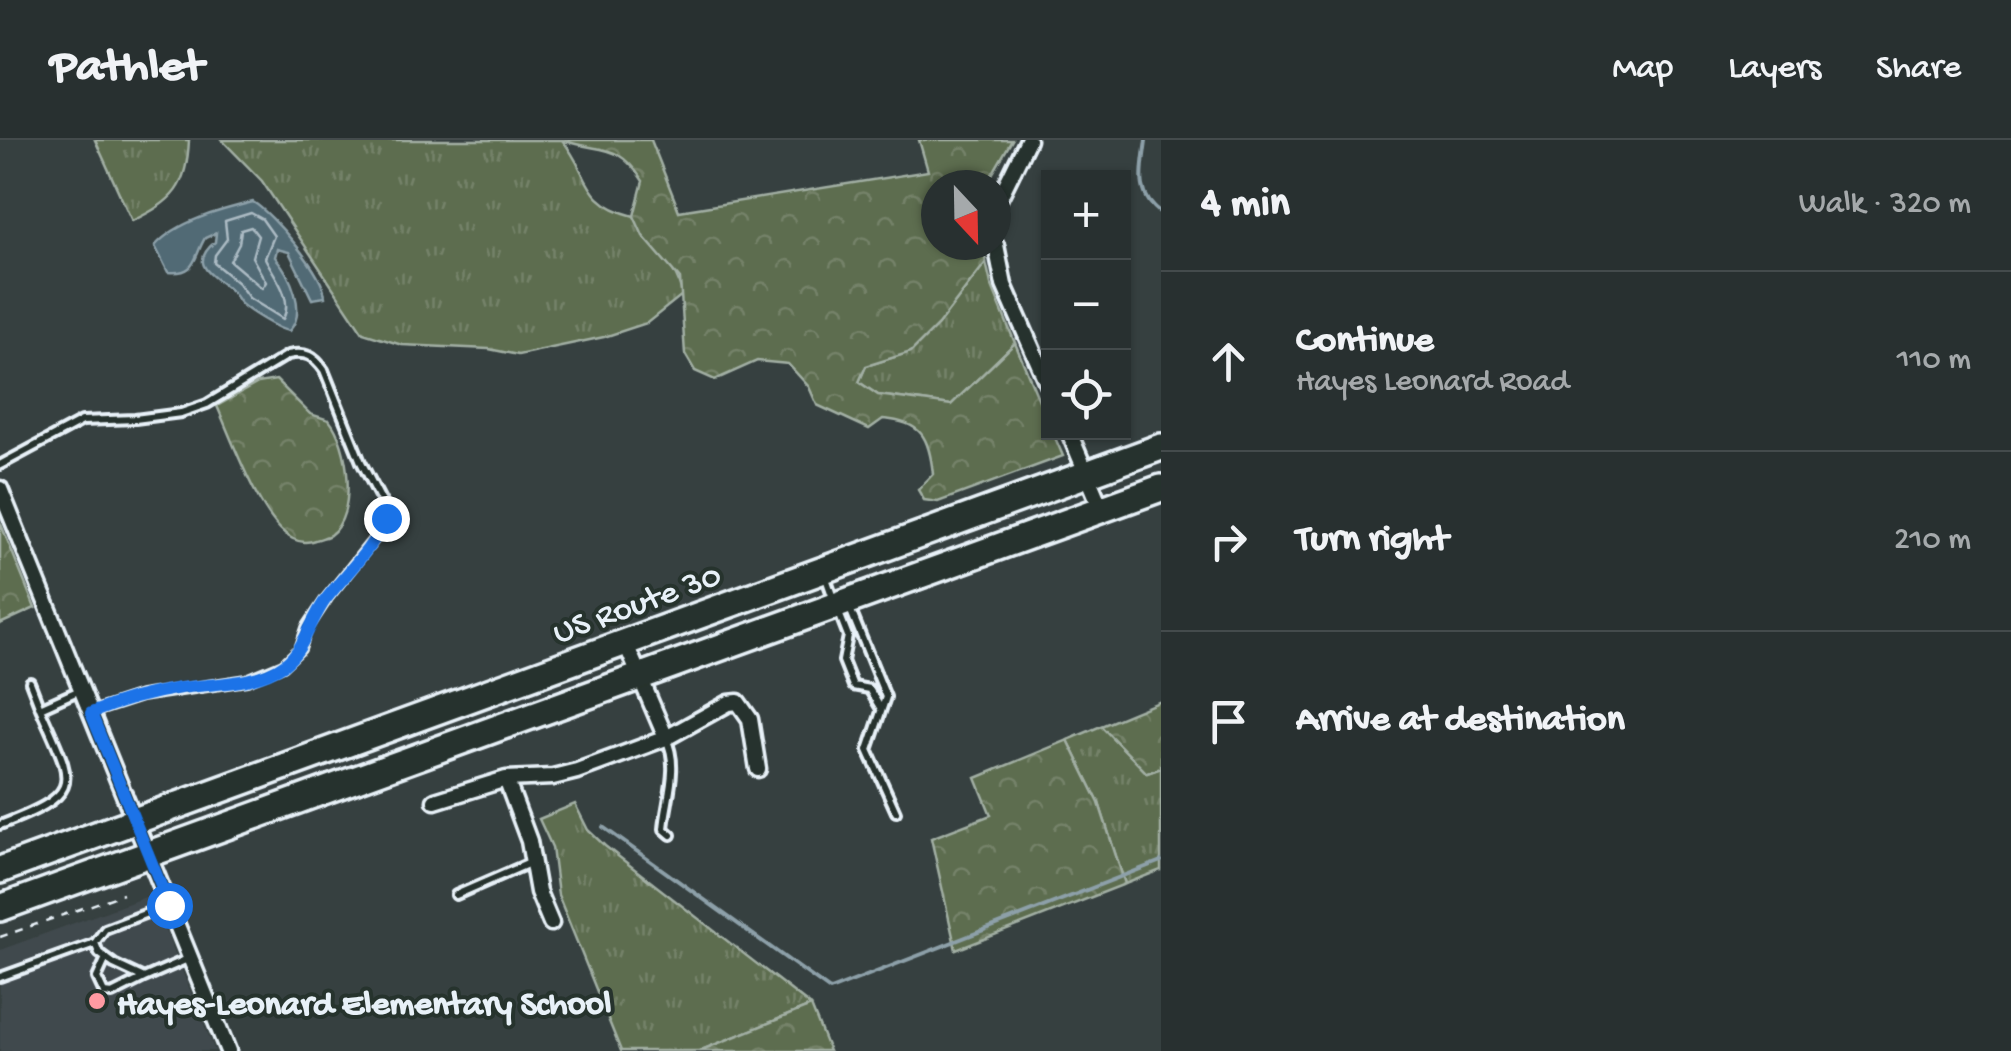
<!DOCTYPE html>
<meta charset="utf-8">
<style>
:root{--surface:#283030;--page:#343c3c;--text:#f1f3f6;--muted:#a5a9ab;--line:#444b4c}
body{margin:0;font-family:"Gochi Hand",sans-serif;background:var(--page);color:var(--text)}
.controls{position:absolute;right:30px;top:30px;display:grid;overflow:hidden;border-radius:0px;box-shadow:0 2px 8px #0004}
.controls button{width:90px;height:90px;display:grid;place-items:center;padding:0;border:0;border-bottom:2px solid var(--line);background:var(--surface);color:var(--text);font:50px sans-serif}
.compass{position:absolute;left:921px;top:30px;width:90px;height:90px;border-radius:50%;background:var(--surface);box-shadow:0 2px 8px #0004;rotate:158deg}
.stop{position:absolute;width:30px;height:30px;margin:-22px;border:8px solid #1a73e8;border-radius:50%;background:#fff}
.stop.end{background:#1a73e8;border-color:#fff;box-shadow:0 2px 10px #0008}
.list{margin:0;padding:0;list-style:none}
h2{display:flex;justify-content:space-between;align-items:center;height:130px;margin:0;padding:0 40px;font-size:42px}
h2 small{font-size:32px;font-weight:400;color:var(--muted)}
.list li{display:grid;grid-template-columns:65px 1fr auto;gap:30px;align-items:center;box-sizing:border-box;height:180px;padding:0 40px;border-top:2px solid var(--line)}
.list b{display:block;font-size:38px;white-space:nowrap}
.list p{margin:0;font-size:32px;white-space:nowrap;color:var(--muted)}
.list em{font-size:32px;font-style:normal;color:var(--muted)}
.icon{flex:none;width:55px;height:55px;fill:none;stroke:currentColor;stroke-width:2;stroke-linecap:round;stroke-linejoin:round}
.map{position:relative;flex:none;width:1161px;height:911px;overflow:hidden}
header{display:flex;align-items:center;gap:60px;box-sizing:border-box;height:140px;padding:0 50px;background:var(--surface);border-bottom:2px solid var(--line)}
header strong{font-size:48px}
nav{display:flex;gap:55px;margin-inline-start:auto;font-size:35px}
main{display:flex}
aside{flex:1;background:var(--surface)}
.map>svg:first-child{display:block}
</style>
<header>
<strong>Pathlet</strong>
<nav><a>Map</a><a>Layers</a><a>Share</a></nav>
</header>
<main>
<div class="map">
<svg width="1161" height="911" viewBox="0 0 1161 911">
<defs>
<pattern id="grass-tufts" width="24" height="20" patternUnits="userSpaceOnUse" patternTransform="scale(2.5)"><rect width="24" height="20" fill="#5d6d4f"/><path d="M3 7l-1-3M5 7V3M7 7l1-3M15 17l-1-3M17 17v-4M19 17l1-3" fill="none" stroke="#748269"/></pattern>
<pattern id="forest-crowns" width="20" height="18" patternUnits="userSpaceOnUse" patternTransform="scale(2.5)"><rect width="20" height="18" fill="#5d6d4f"/><path d="M2 6a3 3 0 1 1 6 0M12 15a3 3 0 1 1 6 0" fill="none" stroke="#748269"/></pattern>
</defs>
<rect width="100%" height="100%" fill="#364040"/>
<filter id="ink" filterUnits="userSpaceOnUse"><feTurbulence type="fractalNoise" baseFrequency=".01" numOctaves="2"/><feDisplacementMap in="SourceGraphic" scale="20" xChannelSelector="R" yChannelSelector="G"/><feConvolveMatrix kernelMatrix="1 2 1 2 8 2 1 2 1" color-interpolation-filters="sRGB"/></filter>
<g filter="url(#ink)">
<path fill="#41494d" d="M151,755L215,911H0V810Z"/>
<path fill="url(#grass-tufts)" stroke="#a2afa4" stroke-width="2.5" d="M95,0H189C187,47 174,61 132,81Z
M222,0H562C590,33 581,63 634,76C648,106 678,124 682,155L647,183L604,197L518,215L489,209L402,205L363,193L262,41Z
M986,122L991,144L1015,203L951,265L878,255L859,242L866,226L911,212L938,185Z
M1101,586L1147,633L1161,628V730L1125,744L1099,663L1068,600Z
M575,664L588,690L605,706L811,866L699,911H621L558,755L552,707L539,679Z"/>
<path fill="url(#forest-crowns)" stroke="#a2afa4" stroke-width="2.5" d="M562,0H651L679,71L928,31L919,0H1012L986,45H936V105H982L986,122L938,185L911,212L866,226L859,242L878,255L951,265L1015,203L1048,282V292L1053,293L1063,316L938,362L924,360L918,350L933,334C929,297 922,282 883,279L869,289L817,265L809,247L788,224L757,221L715,240L695,231L685,214L680,139L643,96L634,76L643,41C616,0 602,14 562,0Z
M276,240L310,274L329,280C349,304 358,375 330,395C329,396 316,400 315,400C307,403 301,403 293,399C261,383 232,299 217,266L258,243Z
M0,382L35,468L0,484Z
M1161,561V628L1147,633L1101,586Z
M1068,600L1099,663L1125,744L956,810L931,698L991,675L976,638Z
M811,866L829,911H699Z"/>
<path fill="#516a75" stroke="#8da0a9" stroke-width="2.5" d="M253,62C273,74 324,134 325,157L312,159L289,112L277,109L275,117C290,134 308,172 289,191C278,190 249,171 241,164C237,160 235,154 231,151C216,136 186,126 215,102L216,93L205,98C193,118 197,135 168,132L155,106C177,81 221,70 253,62Z"/>
<g fill="none" stroke-linecap="round" stroke-linejoin="round">
<path stroke="#acbbc4" stroke-width="2.5" d="M251,73L262,79L274,96L265,118C274,136 294,158 283,179L249,158L238,143L214,123L215,115L227,99L225,81Z
M251,87L258,96L252,117L266,142L262,148L230,121L239,104L241,90Z"/>
<path stroke="#8da0a9" stroke-width="4" d="M1146,0C1143,28 1134,54 1161,73
M603,687L830,850L1161,721"/>
<g stroke="#e8f1f8" stroke-width="14">
<path id="lane" d="M0,325L82,281L135,279L181,273L207,264L288,215C306,211 314,216 324,230L361,322L384,366L386,378L379,393L327,458L307,488L300,509L283,525L247,540L141,556L92,572
M825,435L834,461
M849,466L886,557L868,610L896,672
M839,473L848,496L843,521L853,546L869,549L881,569
M30,542L40,568
M666,599C680,626 666,661 664,689L671,695
M0,685C87,652 73,644 40,568L80,550
M456,755L532,722
M168,765L105,789L95,803L99,813L114,824L144,838L190,818
M106,818L97,838L104,853L112,854L144,838
M0,837L95,803"/>
</g>
<g stroke="#e8f1f8" stroke-width="21">
<path id="street" d="M996,74L998,61L1028,0
M996,105L1004,145L1048,245
M1069,292L1101,368
M0,349L228,911
M625,502L666,598
M506,639L529,701L538,752L551,783
M435,661L506,639L553,637L577,631L666,598L729,563L738,562L750,579L758,629"/>
</g>
<g stroke="#e8f1f8" stroke-width="32">
<path id="highway" d="M0,730L1161,307
M0,768L1161,348"/>
</g>
<path stroke="#e8f1f8" stroke-width="2.5" stroke-dasharray="8 8" stroke-linecap="butt" d="M0,797L123,754"/>
<use href="#lane" stroke="#26332d" stroke-width="6"/>
<use href="#street" stroke="#26332d" stroke-width="14"/>
<use href="#highway" stroke="#26332d" stroke-width="25"/>
</g>
</g>
<g fill="none" stroke-linecap="round" stroke-linejoin="round" filter="url(#ink)">
<path stroke="#1a73e8" stroke-width="12" d="M169,765L91,573C120,561 149,553 180,548C214,543 257,545 285,524C305,508 311,479 326,459C347,432 372,410 386,378"/>
</g>
<circle fill="#ff9aa2" stroke="#26332d" stroke-width="4" cx="97" cy="861" r="10"/>
<g text-anchor="middle" stroke-width="8" stroke-linejoin="round" paint-order="stroke">
<g font-size="35" fill="#e8f1f8" stroke="#26332d">
<text transform="translate(636 461) rotate(-20)" y="12">US Route 30</text>
</g>
<g font-size="35" font-weight="bold" fill="#e8f1f8" stroke="#26332d" text-anchor="start">
<text x="117" y="873">Hayes-Leonard Elementary School</text>
</g>
</g>
</svg>
<div class="controls">
<button>+</button>
<button>−</button>
<button><svg class="icon" aria-label="locate" viewBox="0 0 24 24"><circle cx="12" cy="12" r="6"/><path d="M12 2v4M12 18v4M2 12h4M18 12h4"/></svg></button>
</div>
<svg class="compass" viewBox="-18 -18 36 36"><path d="M0-13l5 13h-10z" fill="#e53935"/><path d="M0 13l5-13h-10z" fill="#a5a9ab"/></svg>
<div class="stop" style="left:169px;top:765px"></div>
<div class="stop end" style="left:386px;top:378px"></div>
</div>
<aside>
<h2>4 min<small>Walk · 320 m</small></h2>
<ul class="list">
<li><svg class="icon" aria-label="ahead" viewBox="0 0 24 24"><path d="M12 20V5M6 11l6-6 6 6"/></svg><div><b>Continue</b><p>Hayes Leonard Road</p></div><em>110 m</em></li>
<li><svg class="icon" aria-label="right" viewBox="0 0 24 24"><path d="M7 20v-9h11M14 6l5 5-5 5"/></svg><div><b>Turn right</b></div><em>210 m</em></li>
<li><svg class="icon" aria-label="arrive" viewBox="0 0 24 24"><path d="M6 21V4h12l-3 4 3 4H6"/></svg><div><b>Arrive at destination</b></div></li>
</ul>
</aside>
</main>
